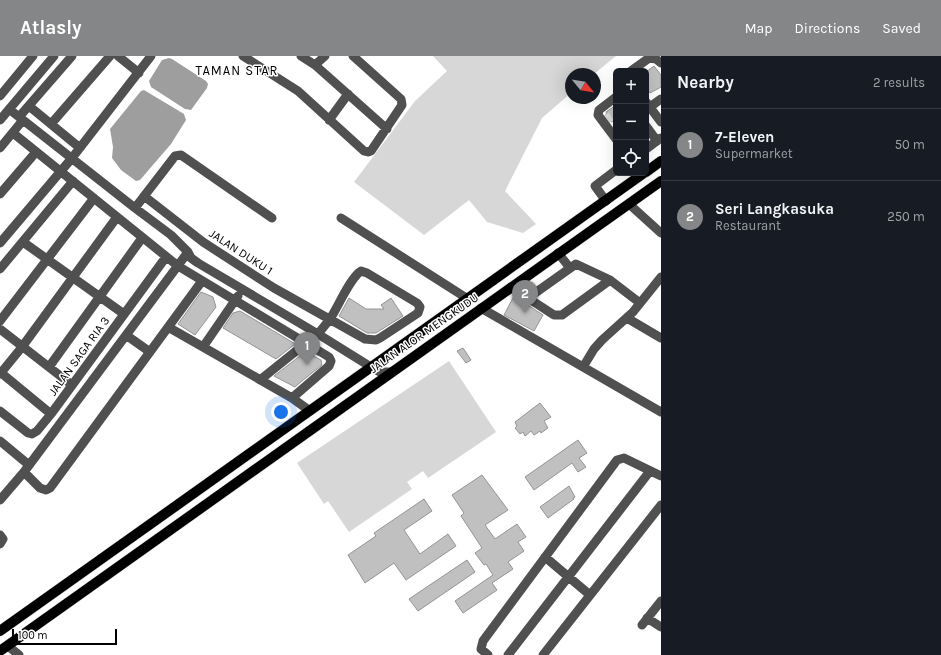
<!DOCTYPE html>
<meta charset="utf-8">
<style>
:root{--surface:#171b24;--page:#20242c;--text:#f1f3f6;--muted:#9ea1a6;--line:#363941;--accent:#858687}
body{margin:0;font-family:Karla,sans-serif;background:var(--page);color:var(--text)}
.controls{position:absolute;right:12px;top:12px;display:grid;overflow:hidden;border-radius:6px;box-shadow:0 4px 16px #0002}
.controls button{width:36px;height:36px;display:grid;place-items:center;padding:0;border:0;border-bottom:1px solid var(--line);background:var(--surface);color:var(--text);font:20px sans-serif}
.compass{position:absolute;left:565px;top:12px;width:36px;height:36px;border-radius:50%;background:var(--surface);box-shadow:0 4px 16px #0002;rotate:120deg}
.scale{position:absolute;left:12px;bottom:10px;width:105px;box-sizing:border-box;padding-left:4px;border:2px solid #000;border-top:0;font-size:11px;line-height:14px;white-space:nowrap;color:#000;-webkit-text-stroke:3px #fff;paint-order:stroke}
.you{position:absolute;left:281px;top:356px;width:14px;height:14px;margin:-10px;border:3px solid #fff;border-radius:50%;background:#1a73e8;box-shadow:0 0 0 6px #1a73e833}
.badge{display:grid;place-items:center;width:26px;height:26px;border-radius:50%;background:var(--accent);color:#fff;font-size:13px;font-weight:700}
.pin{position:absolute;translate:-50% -33px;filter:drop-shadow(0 1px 2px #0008)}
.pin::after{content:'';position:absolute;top:21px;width:14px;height:12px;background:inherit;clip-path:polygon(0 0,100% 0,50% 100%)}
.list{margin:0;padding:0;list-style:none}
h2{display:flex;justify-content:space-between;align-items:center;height:52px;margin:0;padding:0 16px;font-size:17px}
h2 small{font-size:13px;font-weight:400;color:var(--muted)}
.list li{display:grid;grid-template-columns:26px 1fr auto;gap:12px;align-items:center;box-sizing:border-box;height:72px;padding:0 16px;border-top:1px solid var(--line)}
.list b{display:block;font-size:15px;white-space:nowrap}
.list p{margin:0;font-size:13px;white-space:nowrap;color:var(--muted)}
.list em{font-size:13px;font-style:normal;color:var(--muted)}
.icon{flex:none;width:22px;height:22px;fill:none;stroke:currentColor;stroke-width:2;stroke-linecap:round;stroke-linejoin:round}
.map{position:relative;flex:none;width:661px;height:599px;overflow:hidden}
header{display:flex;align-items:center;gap:24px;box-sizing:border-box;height:56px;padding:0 20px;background:var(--accent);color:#fff}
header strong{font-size:19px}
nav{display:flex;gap:22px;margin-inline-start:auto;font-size:14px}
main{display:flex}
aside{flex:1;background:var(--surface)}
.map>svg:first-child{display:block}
</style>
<header>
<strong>Atlasly</strong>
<nav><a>Map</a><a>Directions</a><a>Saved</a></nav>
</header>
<main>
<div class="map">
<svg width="661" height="599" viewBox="0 0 661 599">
<rect width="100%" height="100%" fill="#fff"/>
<path fill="#d7d7d7" d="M433,0H616L594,18H571V37L542,62L505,135L536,168L523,177L487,166L469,144L424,179L354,126L415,45L447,15Z
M449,305L496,376L428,422L423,415L407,426L412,433L349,476L328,445L324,448L297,407Z"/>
<path fill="#9e9e9e" d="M169,2L172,3L206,25L208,28L207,32L191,54L185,53L151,31L149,25L162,4Z
M144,34L184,58L186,64L171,88L140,124L136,125L121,114L112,102L113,91L110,73L141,35Z"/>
<path fill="#c0c0c0" stroke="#949494" d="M654,10L661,19V31L650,37L646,31V16Z
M616,49V70L613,65L611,66L605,59L607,58L606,56Z
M201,236L213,241L216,251L195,279L178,268Z
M514,240L543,259L534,275L504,259Z
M349,242L366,253H384L381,249L391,242L403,260L376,277H367L339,260Z
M240,255L287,283L295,288L276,303L223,272L233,257Z
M463,292L471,304L466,307L457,295Z
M305,296L321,304L322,309L302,325L295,331L274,320Z
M540,347L551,361L544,365L548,372L541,377L540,375L534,379L531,375L525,380L523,376L520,378L515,372L517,370L515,366Z
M578,384L587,397L579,402L586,411L578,416L572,407L534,434L525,421Z
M482,419L508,454L485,469L495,483L517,468L526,481L518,486L524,495L508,506L513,513L492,527L497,534L463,557L455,545L493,519L486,508L484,509L475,497L482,492L461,460L464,457L452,439Z
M569,430L575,441L573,442L574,443L548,462L540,451Z
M424,443L432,455L404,474L420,498L448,478L456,490L406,524L394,507L365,527L348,499L376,480L374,477Z
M467,504L475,516L418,555L409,543Z"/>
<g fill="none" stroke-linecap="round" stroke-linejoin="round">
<path stroke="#d9d9d9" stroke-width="9" stroke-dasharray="9 4.5" stroke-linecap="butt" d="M614,49L616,47
M605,59L610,67"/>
<g stroke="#dbdbdb" stroke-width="11">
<path id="major" d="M646,116L661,105
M0,575L644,117
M0,595L661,125"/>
</g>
<path stroke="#505050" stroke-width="9" d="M118,0L139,17
M243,0L298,35L364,95L368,96L371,95L402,49L401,43L353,0
M301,0L315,9L387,73
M315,9L325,0
M631,15L649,2L656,3L661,7
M0,40L33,0
M616,41L599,54L598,59L616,83
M646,46L661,66
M29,50L80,92
M650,51L661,43
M9,53L135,152L171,179L188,196L191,202L198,207L318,278L371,311L380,316H391
M19,61L72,0
M0,64L54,0
M329,64L348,38
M51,68L110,0
M646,70L657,85
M13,77L178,210L329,301L331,305L329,310L292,342
M0,92L23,64
M646,93L661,82
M0,138L36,96
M144,140L203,186L274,232L365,283L376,284L380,282L418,257L420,251L417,247L367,217L361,215C350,222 338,251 330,263C326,268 322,273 318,278
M606,145L595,130L616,114
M629,148L661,177
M135,152L175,100L181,99L272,162
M341,162L468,243
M23,186L124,258
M0,187L72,102L151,0
M558,197L570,212
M0,213L73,125
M511,231L554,259H562L610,224
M238,240L203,291L292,342L310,355
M528,242L576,208L610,224L640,247
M481,252L661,356
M627,262L661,282
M0,265L94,142
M168,271L203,291
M0,273L72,329
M126,279L150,296
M49,311L142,182
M583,311L594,293L602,284L633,256L661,221
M0,316L51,358
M0,318L22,291L117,161
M260,324L306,287
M0,355L28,377L32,378L37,375L51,358L166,201
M0,385L29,409
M24,416L40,432L46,434L50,432L202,225
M0,444L24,416L188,196
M0,479L3,483L0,488
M545,501L590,539
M647,562L661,571
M642,569L661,545
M8,590L19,599
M488,599L481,593L483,585L617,404L624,402L661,420
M508,599L650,415
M543,599L661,449"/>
<use href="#major" stroke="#000" stroke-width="10"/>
</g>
<g text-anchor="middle" stroke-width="3" stroke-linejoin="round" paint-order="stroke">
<g font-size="12" fill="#000" stroke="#fff">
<text transform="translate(241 196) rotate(33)" y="4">JALAN DUKU 1</text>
<text transform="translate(424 277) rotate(-35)" y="4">JALAN ALOR MENGKUDU</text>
<text transform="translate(79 300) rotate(-54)" y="4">JALAN SAGA RIA 3</text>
</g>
<g font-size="13" letter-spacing="1" fill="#000" stroke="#fff">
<text x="237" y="19">TAMAN STAR</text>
</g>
</g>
</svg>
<div class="controls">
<button>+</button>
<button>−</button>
<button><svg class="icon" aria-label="locate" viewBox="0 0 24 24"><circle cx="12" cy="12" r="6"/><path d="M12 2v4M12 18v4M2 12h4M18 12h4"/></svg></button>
</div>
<svg class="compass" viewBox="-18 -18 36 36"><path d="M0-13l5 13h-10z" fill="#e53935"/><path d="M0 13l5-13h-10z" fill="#9ea1a6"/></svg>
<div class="scale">100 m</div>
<div class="you"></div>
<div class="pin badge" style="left:307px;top:309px">1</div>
<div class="pin badge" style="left:525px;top:257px">2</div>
</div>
<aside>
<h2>Nearby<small>2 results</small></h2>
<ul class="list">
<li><span class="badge">1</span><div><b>7-Eleven</b><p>Supermarket</p></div><em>50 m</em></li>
<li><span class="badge">2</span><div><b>Seri Langkasuka</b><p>Restaurant</p></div><em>250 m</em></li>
</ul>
</aside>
</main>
